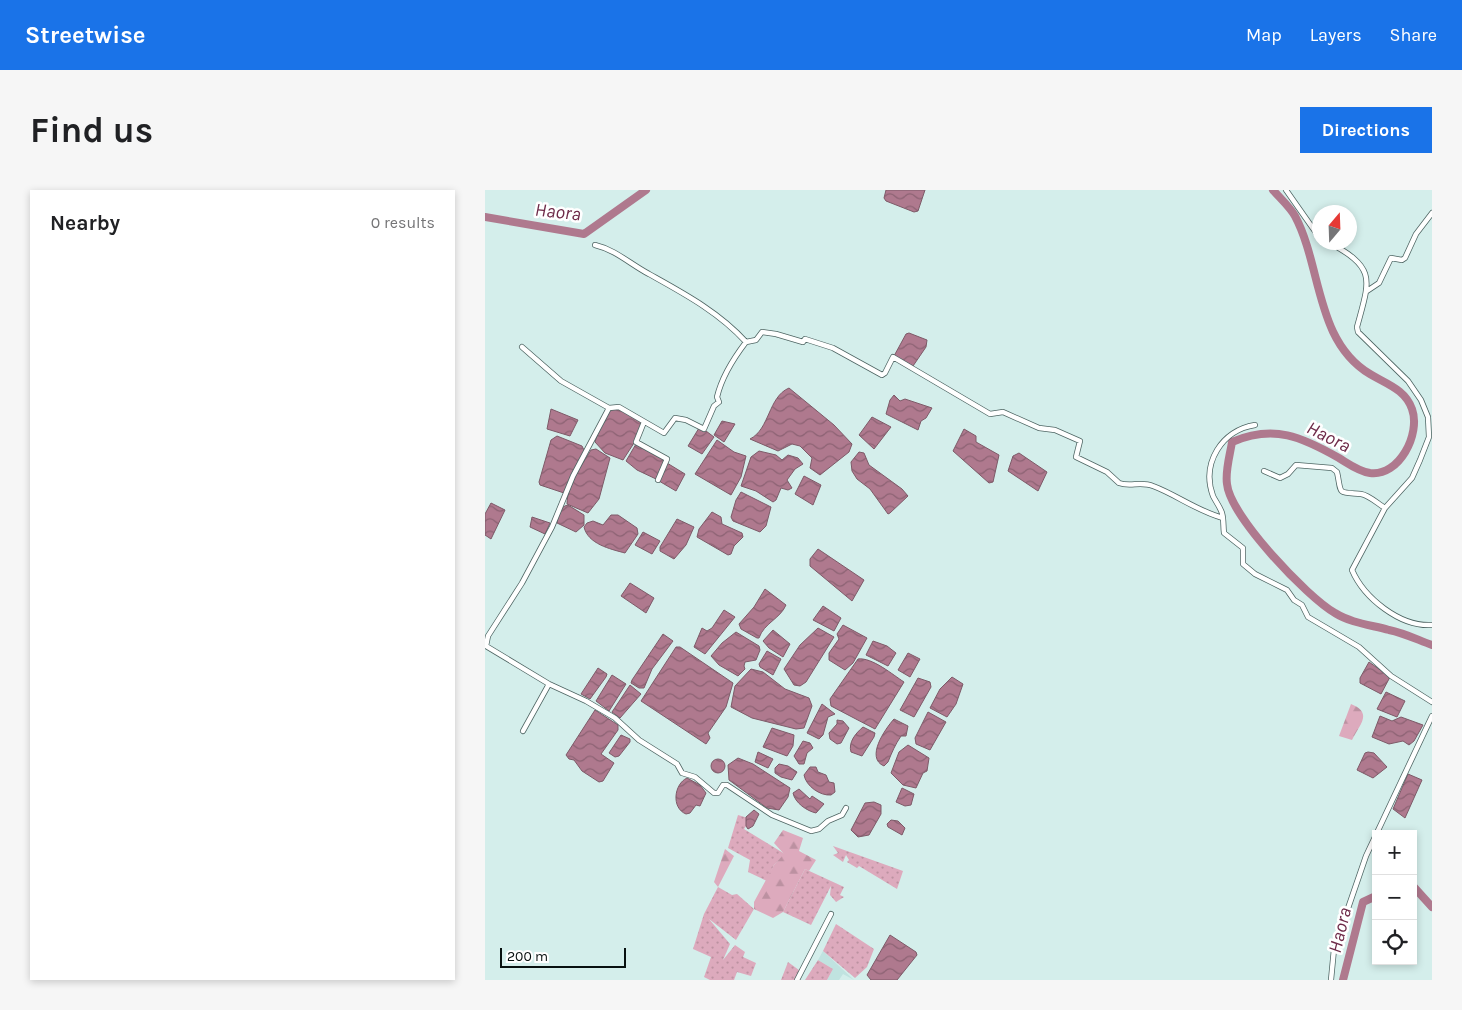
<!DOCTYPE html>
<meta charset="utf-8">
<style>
:root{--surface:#fff;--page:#f6f6f6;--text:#202124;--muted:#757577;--line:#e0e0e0;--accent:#1a73e8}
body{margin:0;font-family:Karla,sans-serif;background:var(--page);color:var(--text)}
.controls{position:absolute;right:15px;bottom:15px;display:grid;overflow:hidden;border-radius:0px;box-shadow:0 2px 8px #0003}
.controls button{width:45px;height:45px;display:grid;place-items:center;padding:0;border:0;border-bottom:1px solid var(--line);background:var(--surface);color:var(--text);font:25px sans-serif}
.compass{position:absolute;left:827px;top:15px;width:45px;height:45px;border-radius:50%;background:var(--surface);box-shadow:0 2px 8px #0003;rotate:19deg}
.scale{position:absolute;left:15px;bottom:12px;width:126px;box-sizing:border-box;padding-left:5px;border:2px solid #081110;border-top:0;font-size:14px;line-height:18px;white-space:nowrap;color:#081110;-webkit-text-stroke:4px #fff;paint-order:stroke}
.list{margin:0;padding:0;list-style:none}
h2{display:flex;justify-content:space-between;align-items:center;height:65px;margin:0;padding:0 20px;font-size:21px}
h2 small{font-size:16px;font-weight:400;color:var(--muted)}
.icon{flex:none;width:28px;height:28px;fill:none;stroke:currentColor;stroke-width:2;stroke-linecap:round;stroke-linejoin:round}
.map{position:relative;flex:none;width:947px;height:790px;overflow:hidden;border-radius:0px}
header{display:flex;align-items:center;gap:30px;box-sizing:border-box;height:70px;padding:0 25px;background:var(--accent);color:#fff}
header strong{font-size:24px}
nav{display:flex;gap:28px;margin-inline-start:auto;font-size:18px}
.intro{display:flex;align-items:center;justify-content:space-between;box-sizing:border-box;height:120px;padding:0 30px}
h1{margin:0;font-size:35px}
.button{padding:12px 22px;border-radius:0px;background:var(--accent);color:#fff;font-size:18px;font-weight:700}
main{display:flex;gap:30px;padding:0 30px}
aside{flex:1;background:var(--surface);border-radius:0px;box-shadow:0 2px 8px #0003}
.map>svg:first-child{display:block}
</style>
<header>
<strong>Streetwise</strong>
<nav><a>Map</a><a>Layers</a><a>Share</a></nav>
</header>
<div class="intro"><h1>Find us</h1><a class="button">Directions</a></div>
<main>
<aside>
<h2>Nearby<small>0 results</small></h2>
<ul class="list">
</ul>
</aside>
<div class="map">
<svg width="947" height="790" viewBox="0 0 947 790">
<defs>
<pattern id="grass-dots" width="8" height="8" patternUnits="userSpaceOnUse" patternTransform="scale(1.25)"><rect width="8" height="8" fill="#ddaabd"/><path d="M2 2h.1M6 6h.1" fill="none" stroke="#bc91a1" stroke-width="1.8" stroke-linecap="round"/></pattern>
<pattern id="forest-firs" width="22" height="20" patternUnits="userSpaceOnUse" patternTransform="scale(1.25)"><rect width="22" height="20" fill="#ddaabd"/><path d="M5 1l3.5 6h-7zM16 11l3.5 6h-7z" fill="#bc91a1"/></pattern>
<pattern id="water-waves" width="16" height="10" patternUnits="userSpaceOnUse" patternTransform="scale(1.25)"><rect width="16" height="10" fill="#af798e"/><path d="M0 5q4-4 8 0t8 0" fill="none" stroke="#8c6273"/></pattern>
</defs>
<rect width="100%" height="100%" fill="#d4eeeb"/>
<path fill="#c0e3e0" d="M338,761L369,790L358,784L354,790H342L348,779L333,770Z"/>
<path fill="url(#grass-dots)" d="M253,625L266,629L259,639L300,664L289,675L282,691L263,682L265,670L243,658Z
M348,656L418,681L412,699L374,676L372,678L362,672L364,670L361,665L358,672L348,665L353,663Z
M320,679L359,697L355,705L359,707L351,712L345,705L346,696L326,735L298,722Z
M233,697L247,705L252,704L269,719L251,750L224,729L245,754L238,770L250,755L260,762L258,767L271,773L266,786L252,782L249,790H225L219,787L226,767L208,759L219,724Z
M351,734L389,759L382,777L370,788L338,761Z
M333,770L348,779L342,790H320Z
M303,772L318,783L315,790H296Z"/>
<path fill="url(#forest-firs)" d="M866,514C888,523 875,534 867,550L854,546Z
M298,640L318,648L314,661L331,670L324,681L320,679L298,722L288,728L269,719V712L289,675L299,664L289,653Z
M240,659L249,666L233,697L229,692Z"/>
<path fill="url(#water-waves)" stroke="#7d5a68" d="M401,0H440L433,21L429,22L401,11L399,8Z
M424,143L442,150L441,157L428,176L409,166L421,144Z
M304,198L349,235L367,254L364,262L335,285L325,278L327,268L315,256L307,254L293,261L265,249C285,239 283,207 304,198Z
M409,205L415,211L420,209L447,218L441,228L436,231L433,240L401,224L405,210Z
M134,218L157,232L149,253L138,270L120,263L110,252L115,236L126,219Z
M66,219L93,230L85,246L62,239Z
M387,227L406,237L389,259L374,245Z
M237,231L250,234L239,252L229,245Z
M214,238H217L229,247L217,264L203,256Z
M479,239L491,246V252L514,265L508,292L504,293L468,261Z
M72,246L97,256L100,262L79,303L55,295L54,292L66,250Z
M232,250L249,262L261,266L256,287L246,305L210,284Z
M151,254L180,270L171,289L152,280L141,271Z
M111,259L125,268L114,309L103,323L82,314C82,295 97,275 106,260Z
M274,261L291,265L297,270L303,265L313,268L318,274L310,279L302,290L307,298L303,300L296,298L291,310L288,312L271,301L256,296L266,267Z
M374,262L379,263L384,275L417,299L423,306L405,323L403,324L385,299L372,289L367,281L366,272Z
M534,263L562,282L553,301L523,281L528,266Z
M182,273L200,284L191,301L174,291Z
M319,286L336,295L328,315L310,304Z
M256,302L286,317L281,336L275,342L248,331L246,327L251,310Z
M6,313L20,320L6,349L0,345V324Z
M83,315L99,325V335L91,342L72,333C72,326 75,316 83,315Z
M227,322L236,327L237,334L257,343L258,347L249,356L246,364L243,365L212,347L214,339Z
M126,325H133L152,338L153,344L140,363C125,359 103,354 99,337L102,333L108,331L118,335Z
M47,327L65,333L60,344L45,337Z
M192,329L209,337L201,355L189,369L175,361V357Z
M158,342L175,351L167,364L150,355Z
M333,359L379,390L367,411L325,376V369Z
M145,393L169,408L161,423L136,406Z
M280,399L301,415C295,429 279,433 274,448H272L256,439L254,434L269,417Z
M338,416L356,428L349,441L328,430Z
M239,420L250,427L220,464L209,457L217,438L222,441L227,438Z
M358,435L382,448L368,473L360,480L344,470V463L354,449L352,444Z
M333,438L349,447L321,492L315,496L309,495L299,479L315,455Z
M288,440L305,454L298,467L284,458L278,451Z
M251,442L274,456L275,460L271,470L260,472L259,476L260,479L253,486L234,475L226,466L237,453Z
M178,444L188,451L167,479L159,498H154L146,493L147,490Z
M388,451L402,456L411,463L403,476L381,465Z
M191,457H195L248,493L241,517L223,543L225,548L221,554L156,511Z
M282,461L296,469L288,485L275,477L274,474Z
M423,463L435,469L425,487L413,480Z
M373,469C387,467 408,485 419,492L390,539L346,516L345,509Z
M884,472L905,487L896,504L875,493V488Z
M113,478L122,484L121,487L105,509L96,504Z
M266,479L278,482L300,499L324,508L327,516L319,538L311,539L267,528L246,517L250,496Z
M127,485L141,494L124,521L111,511Z
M467,487L478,494L471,514L462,527L445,518L455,499Z
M433,488L445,492L446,497L429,527L415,520Z
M145,495L156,504L135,528L127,522Z
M901,502L920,511L912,527L892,519Z
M337,514L350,524L343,527L338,545L334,549L322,543Z
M110,520L133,535V540L116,564L129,573L118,591L114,592L97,581L89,570L84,569L81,565Z
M443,522L461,532L445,560L431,554L430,548Z
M895,526L907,531L916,527L938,535L929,551L924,555L918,551L904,554L887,547Z
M409,529L423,536L421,546H416C410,555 407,562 403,572L399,576C380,568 400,539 409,529Z
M352,530L358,531L364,538L356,553L352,554L345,549L344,543L352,534Z
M378,537L390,543L389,547L377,566L366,562C363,552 371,543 378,537Z
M287,538L309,545L308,556L302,566L278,557Z
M136,545L145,549V552L134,566L130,567L124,563Z
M318,551L325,553L328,558L322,563L319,574H314L309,566Z
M423,555L444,568L442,581L438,583L431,598L418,595L406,583L414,562Z
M273,562L288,569L283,578L270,572Z
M883,562L889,563L902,577L888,588L872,580L880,563Z
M253,568L268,574L305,598L303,607L294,620L282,618L244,590L243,575Z
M226 576a7 7 0 1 1 14 0a7 7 0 1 1-14 0Z
M294,574L303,576L312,582L307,590L296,587L290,583V578Z
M325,577H331L333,582L341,585L344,592L349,593L350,602L346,605C335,606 321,596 319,585Z
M923,584L937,590L920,628L908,619Z
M202,588L215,595L221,603L215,616L211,615L205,623L201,624C186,618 189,594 202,588Z
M417,598L429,604L426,615L420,616L411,612Z
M314,599L325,609L327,606L339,614L331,623C322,621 310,613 308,603Z
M389,612L396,615V624L384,645L373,647L366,640L380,613Z
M269,620L274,624L268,636L263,639L261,636V627Z
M406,630L413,631L420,638L417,645L403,637L402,634Z
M405,745L431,762L432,765L412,790H386L382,785Z"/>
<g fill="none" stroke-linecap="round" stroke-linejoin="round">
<path stroke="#af798e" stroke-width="8" d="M788,0C795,8 805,17 810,26C837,77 830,151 885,184C901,194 920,199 927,219C936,244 914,287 885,283C873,281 864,274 854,268C817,247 789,234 747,252C745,265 740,281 742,294C745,326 822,407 850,423C866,433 886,435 904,440C919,443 933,450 947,455
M0,27L99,44L161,0
M928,696L947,717
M858,790L878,712L891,706"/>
<g stroke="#4e6563" stroke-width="6">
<path id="street" d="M801,0L834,47
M110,55C131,60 145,74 164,84C198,103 234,122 261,152
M882,101L894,93L906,68L917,70L920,68L931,44L947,23
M37,157L76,191L124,218L134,217L179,243L190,228L201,230L219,239L229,216L234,212L232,207C237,186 248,169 261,152L271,150L277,142L291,144L318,152L320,149L348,158L397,185L400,183L408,167L505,224L518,222L554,238L570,240L595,251L591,267L622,282L634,293C645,297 656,291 668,296C692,305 712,321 738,328
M124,218L88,286L67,337L37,393L3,446L1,456L64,494L101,511L130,528L154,550L192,574L197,583L210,587L229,603H233L238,595H242L287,625L326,641L334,639L343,631L357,625L361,618
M159,232L151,252L182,269L173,290
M770,235C737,240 716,273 728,306C731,312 735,317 737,323C739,330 738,336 739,343L758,358V374L770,384L802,400L809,410L817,415L823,427L874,457L906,486L947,512
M779,281L795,288L803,284L811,275L847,278L852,282C857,305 851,302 876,304C884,305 893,314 900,318L927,288L935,270L944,247L943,227L936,210L923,191L873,142L872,137C885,89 892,78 843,52
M900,318L867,380C879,408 915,437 947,435
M38,541L64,494
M312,790L346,724
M846,790L849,759L881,666L947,526"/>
</g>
<use href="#street" stroke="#fff" stroke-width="4.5"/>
</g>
<g text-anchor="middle" stroke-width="5" stroke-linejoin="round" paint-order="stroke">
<g font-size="19" font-style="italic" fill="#6e2b49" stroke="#fff">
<text transform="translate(73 21) rotate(6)" y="7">Haora</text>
<text transform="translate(844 246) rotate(27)" y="7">Haora</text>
<text transform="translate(854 740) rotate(-76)" y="7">Haora</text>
</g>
</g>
</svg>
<div class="controls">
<button>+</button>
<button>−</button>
<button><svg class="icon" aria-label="locate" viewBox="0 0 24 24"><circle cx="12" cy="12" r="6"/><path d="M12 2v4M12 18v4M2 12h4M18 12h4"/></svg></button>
</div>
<svg class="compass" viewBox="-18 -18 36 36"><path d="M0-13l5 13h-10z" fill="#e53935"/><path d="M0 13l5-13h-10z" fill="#757577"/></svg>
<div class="scale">200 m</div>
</div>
</main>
